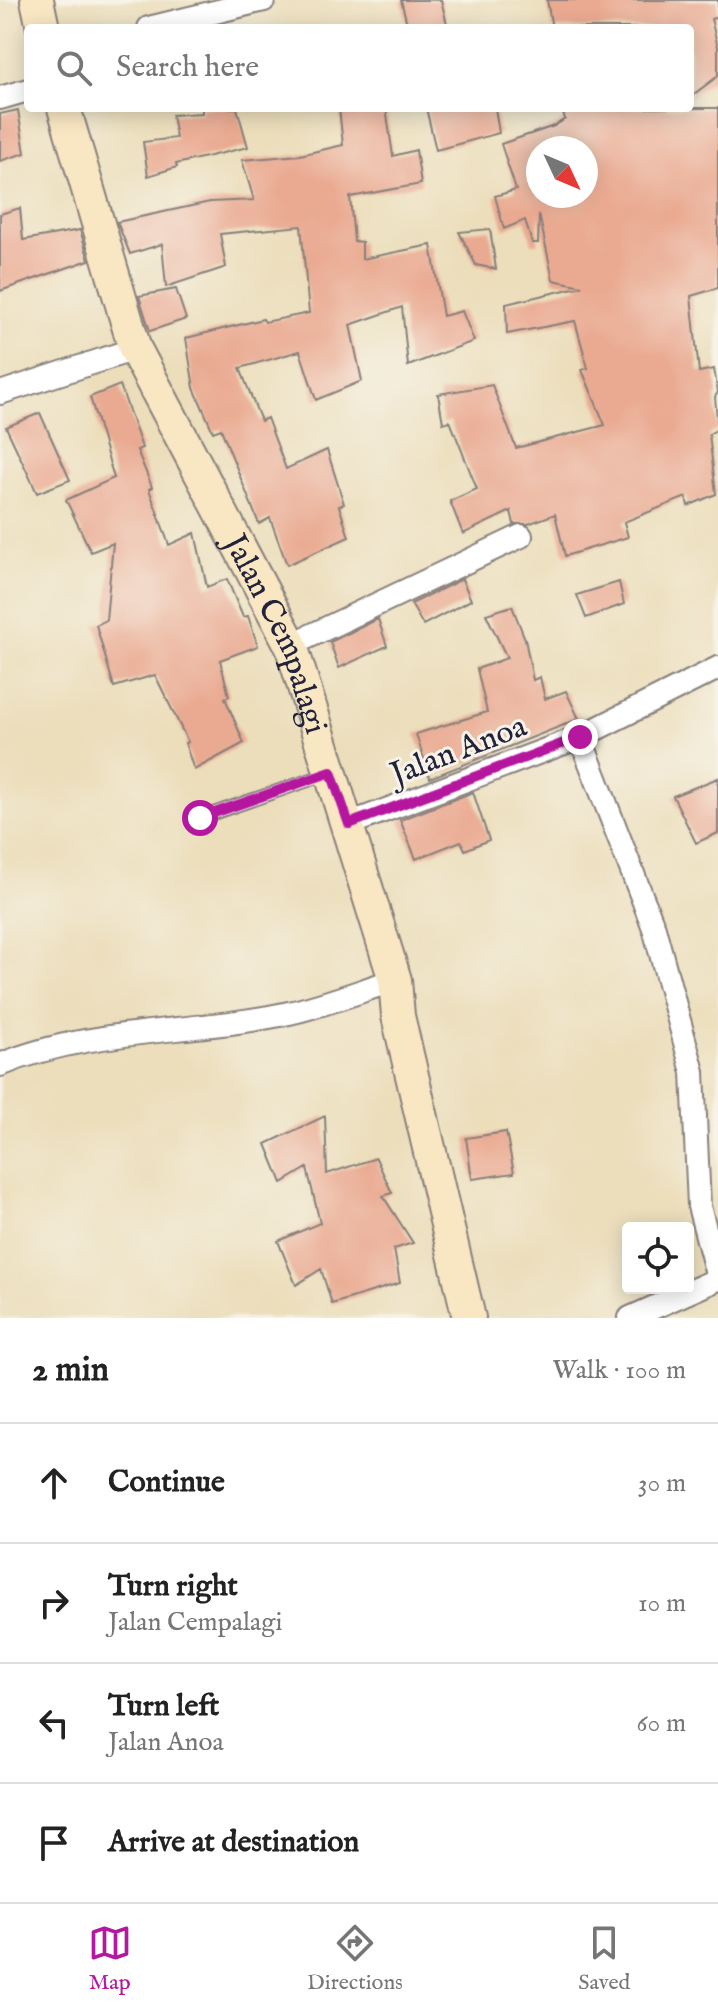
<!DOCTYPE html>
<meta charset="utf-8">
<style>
:root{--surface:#fff;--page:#f6f6f6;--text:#222;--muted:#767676;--line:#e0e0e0;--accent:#b5179e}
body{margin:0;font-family:"IM FELL English",serif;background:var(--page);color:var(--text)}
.controls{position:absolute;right:24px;bottom:24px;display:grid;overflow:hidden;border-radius:8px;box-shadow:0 4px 20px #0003}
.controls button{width:72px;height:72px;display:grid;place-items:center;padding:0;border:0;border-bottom:2px solid var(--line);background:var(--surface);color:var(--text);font:40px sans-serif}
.compass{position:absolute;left:526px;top:136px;width:72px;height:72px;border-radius:50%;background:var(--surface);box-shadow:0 4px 20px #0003;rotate:134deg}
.stop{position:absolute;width:24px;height:24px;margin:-18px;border:6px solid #b5179e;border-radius:50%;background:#fff}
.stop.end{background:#b5179e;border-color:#fff;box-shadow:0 2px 8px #0008}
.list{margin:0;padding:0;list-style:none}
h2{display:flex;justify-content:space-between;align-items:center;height:104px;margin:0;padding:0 32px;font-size:34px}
h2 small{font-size:26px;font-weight:400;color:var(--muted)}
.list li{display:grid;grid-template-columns:52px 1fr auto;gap:24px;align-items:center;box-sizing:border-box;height:120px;padding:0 32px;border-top:2px solid var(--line)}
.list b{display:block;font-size:30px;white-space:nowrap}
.list p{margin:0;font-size:26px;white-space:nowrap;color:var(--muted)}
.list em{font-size:26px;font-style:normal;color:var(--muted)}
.icon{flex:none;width:44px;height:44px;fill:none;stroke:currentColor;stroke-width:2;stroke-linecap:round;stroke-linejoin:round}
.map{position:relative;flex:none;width:718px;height:1318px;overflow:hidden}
.search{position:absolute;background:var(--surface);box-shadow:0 4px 20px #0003;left:24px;right:24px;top:24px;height:88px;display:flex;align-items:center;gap:20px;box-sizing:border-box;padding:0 28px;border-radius:8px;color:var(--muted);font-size:30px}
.sheet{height:584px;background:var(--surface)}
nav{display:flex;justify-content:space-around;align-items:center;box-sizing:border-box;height:112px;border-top:2px solid var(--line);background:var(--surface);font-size:22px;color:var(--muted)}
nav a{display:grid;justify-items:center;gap:4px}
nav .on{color:var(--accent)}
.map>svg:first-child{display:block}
</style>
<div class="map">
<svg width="718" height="1318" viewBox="0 0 718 1318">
<rect width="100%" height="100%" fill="#f7f3e8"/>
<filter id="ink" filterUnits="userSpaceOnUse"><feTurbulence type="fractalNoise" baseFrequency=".0125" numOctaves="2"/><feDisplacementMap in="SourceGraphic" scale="16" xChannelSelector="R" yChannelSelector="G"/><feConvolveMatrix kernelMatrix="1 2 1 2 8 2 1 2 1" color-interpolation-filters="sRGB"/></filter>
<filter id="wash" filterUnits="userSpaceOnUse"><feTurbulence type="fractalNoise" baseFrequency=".006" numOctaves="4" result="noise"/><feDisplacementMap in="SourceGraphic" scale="32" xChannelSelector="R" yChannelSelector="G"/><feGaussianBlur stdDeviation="1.8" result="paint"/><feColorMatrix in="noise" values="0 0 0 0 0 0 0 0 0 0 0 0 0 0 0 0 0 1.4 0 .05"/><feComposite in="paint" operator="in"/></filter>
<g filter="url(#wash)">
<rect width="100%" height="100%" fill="#ecdebb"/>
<g id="blocks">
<path fill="#eaaa92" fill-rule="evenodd" d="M401,0H441L448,28H408Z
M547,0H718V17L711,19L718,47V76L690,97V28H552Z
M202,108H237L248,147L176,164L177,167L148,176L143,142L176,138L172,115L202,113Z
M339,108H386L393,156L416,150L421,184L350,197L354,241L362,242V259L431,245L443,316L462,311L474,341L408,366L402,307L350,325L362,381L316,400L300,351L240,368L261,421L267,418L286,469L327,450L344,504L339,506L349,537L287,565L270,518L259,524L221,429L213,432L194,388L186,338L263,319L265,322L309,313L301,226L220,234L226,267L166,287L162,244L130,254L117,222L210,202L254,200L242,160L300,155L343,145Z
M426,108H495L499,133L436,150Z
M561,108H718V288L691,296L699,372L714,369L718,392L715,397L718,429L709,434L716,494L688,506L686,497L624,522L628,537L565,556L555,514L528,524H514L511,511L463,534L450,501L477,489L450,421L443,423L438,394L492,385L516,448L605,425L582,370L588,368L575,321L507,334L506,304L582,286L553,280L539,214L538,243H532L525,220L504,229L495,196L516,190L501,144L554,126L565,119ZM538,148H586V196H538Z
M18,110L25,153L0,161V114Z
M20,208L23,240L80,230L89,260L0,291V214Z
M490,229L496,269L476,265L459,232Z
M176,289L186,319L150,331L139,296Z
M120,385L142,448L137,450L152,487L149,489L169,545L195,533L207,587L227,579L243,617L248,616L258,646L220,660L229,696L225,698L244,743L194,770L185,743L188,742L155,675L114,687L96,625L106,620L113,543L91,552L66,500L114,478L90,397Z
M40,413L70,480L37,493L6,427Z
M462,579L471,600L423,625L411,604Z
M619,582L624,604L586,618L577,595Z
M512,606L525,639L533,680L540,677L545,699L566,691L579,719L430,778L416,734L487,712L477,669L507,658L486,614Z
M378,619L387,646L339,668L330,642Z
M718,778V833L696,843L673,796Z
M473,792L489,840L465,850L461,841L416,859L400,820Z
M325,1116L327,1174L376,1158L392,1193L383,1196L413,1243L394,1249L400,1283L332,1304L321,1269L296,1285L278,1241L320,1223L307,1168L282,1183L266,1144Z
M506,1132L514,1173L472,1179L466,1138Z"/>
</g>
</g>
<g filter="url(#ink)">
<use href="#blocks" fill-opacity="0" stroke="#87807b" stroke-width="2"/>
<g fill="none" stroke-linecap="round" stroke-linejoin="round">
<g stroke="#87807b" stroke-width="15">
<path id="lane" d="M200,818L327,774"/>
</g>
<g stroke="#87807b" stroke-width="26">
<path id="street" d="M149,28L264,0
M0,98L28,90
M0,393L135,349
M291,645L521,536
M580,737L654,928L693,1072L699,1206L718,1278
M349,824L580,737L718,668
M0,1065C91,1027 194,1034 289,1013C325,1005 360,991 395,980
M630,1318L718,1279"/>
</g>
<g stroke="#87807b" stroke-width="36">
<g id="secondary">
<path d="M37,0L43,28"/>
<path id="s1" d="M64,108L135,349L291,645L395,980L398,1016L469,1318"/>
</g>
</g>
<use href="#lane" stroke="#fff" stroke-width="11"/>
<use href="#street" stroke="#fff" stroke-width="22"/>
<use href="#secondary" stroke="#f9e7c3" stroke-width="32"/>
</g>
</g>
<g fill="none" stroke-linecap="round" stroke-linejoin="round" filter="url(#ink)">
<path stroke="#b5179e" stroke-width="10" d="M200,818L331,772L349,824L580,737"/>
</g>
<g text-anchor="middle" stroke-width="6" stroke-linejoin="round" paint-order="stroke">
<g font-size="32" fill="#22223b" stroke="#f7f3e8">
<text dy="11" stroke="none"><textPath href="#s1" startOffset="570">Jalan Cempalagi</textPath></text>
<text transform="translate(458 749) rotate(-21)" y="11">Jalan Anoa</text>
</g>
</g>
</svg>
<div class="controls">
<button><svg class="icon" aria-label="locate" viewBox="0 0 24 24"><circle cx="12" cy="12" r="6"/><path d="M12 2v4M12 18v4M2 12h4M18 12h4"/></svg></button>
</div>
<svg class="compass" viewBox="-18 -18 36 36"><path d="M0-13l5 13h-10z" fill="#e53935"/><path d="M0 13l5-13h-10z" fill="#767676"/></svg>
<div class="stop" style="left:200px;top:818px"></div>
<div class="stop end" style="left:580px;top:737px"></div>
<div class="search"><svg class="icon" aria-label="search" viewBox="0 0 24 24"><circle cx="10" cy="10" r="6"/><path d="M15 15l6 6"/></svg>Search here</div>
</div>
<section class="sheet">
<h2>2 min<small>Walk · 100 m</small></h2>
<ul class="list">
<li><svg class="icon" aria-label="ahead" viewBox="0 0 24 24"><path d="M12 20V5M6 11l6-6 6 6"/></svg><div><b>Continue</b></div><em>30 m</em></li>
<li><svg class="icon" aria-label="right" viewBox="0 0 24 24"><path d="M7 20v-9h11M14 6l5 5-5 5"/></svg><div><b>Turn right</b><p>Jalan Cempalagi</p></div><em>10 m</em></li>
<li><svg class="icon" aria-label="left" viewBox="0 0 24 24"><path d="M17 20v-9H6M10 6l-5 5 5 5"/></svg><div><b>Turn left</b><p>Jalan Anoa</p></div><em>60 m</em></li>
<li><svg class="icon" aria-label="arrive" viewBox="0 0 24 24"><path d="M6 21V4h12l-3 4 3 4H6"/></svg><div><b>Arrive at destination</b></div></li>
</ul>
</section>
<nav>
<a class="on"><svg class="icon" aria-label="map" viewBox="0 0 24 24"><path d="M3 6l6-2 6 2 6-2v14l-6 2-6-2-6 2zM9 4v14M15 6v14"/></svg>Map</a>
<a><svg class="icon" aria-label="directions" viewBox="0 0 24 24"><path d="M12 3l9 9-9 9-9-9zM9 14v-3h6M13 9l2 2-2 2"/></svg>Directions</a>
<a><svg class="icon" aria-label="saved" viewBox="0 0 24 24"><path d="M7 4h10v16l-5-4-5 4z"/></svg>Saved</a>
</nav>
